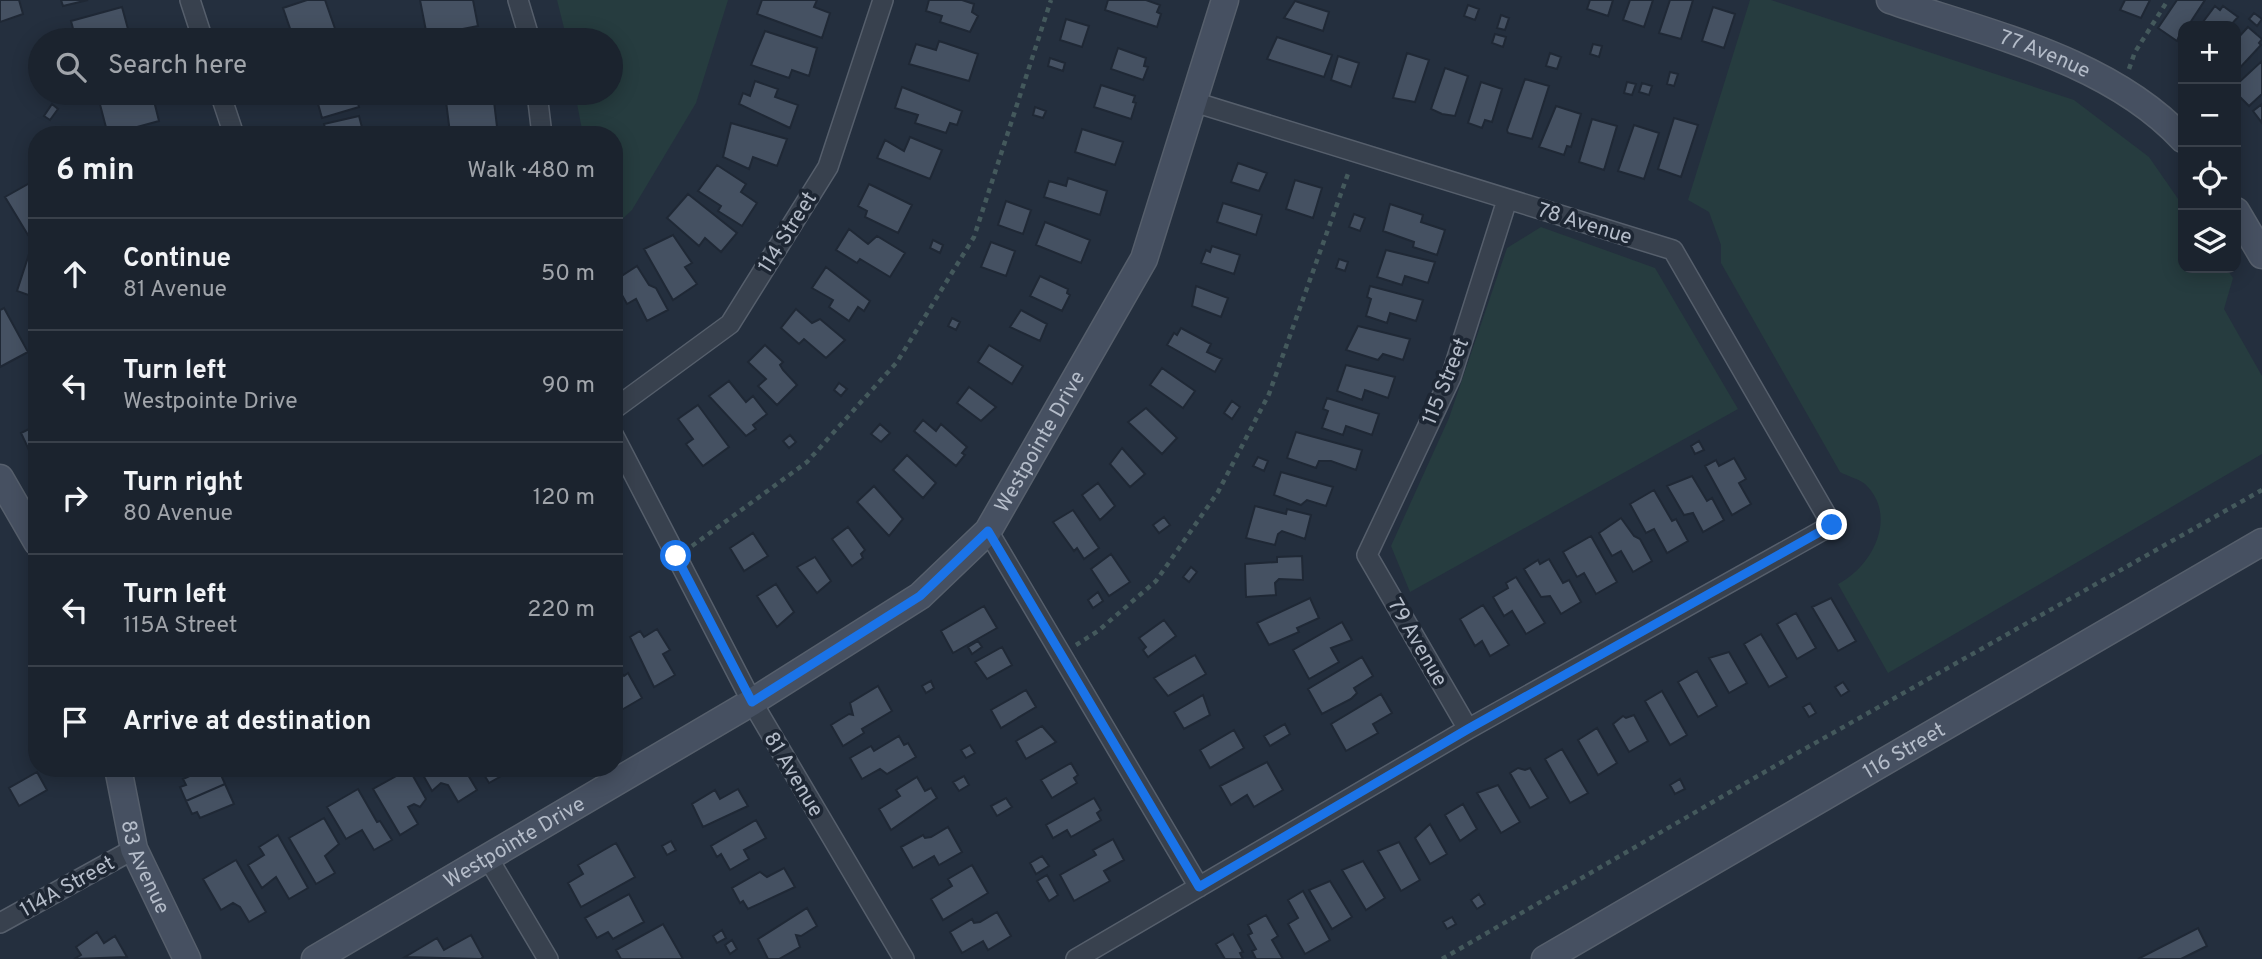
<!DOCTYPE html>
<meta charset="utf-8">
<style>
:root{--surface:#1b232e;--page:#242b36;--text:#f1f3f6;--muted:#a0a4aa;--line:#39404a}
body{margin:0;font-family:Overpass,sans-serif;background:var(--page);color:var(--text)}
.controls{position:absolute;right:21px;top:21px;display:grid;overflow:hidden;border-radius:14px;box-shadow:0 4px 18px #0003}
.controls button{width:63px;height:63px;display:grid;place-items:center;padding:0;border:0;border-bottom:2px solid var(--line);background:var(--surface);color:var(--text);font:35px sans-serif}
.stop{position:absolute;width:21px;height:21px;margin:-16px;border:5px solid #1a73e8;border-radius:50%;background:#fff}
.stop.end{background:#1a73e8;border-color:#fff;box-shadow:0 2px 7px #0008}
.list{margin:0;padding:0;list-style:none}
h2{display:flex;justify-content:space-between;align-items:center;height:91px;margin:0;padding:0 28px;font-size:30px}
h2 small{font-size:23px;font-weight:400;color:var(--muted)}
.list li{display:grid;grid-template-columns:46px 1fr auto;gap:21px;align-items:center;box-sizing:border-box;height:112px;padding:0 28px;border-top:2px solid var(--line)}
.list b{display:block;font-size:26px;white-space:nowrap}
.list p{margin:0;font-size:23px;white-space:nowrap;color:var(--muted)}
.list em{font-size:23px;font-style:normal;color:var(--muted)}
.icon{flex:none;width:38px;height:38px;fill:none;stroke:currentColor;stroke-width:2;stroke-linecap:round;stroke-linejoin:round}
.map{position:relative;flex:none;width:2262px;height:959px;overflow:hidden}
.search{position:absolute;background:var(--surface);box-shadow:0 4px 18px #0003;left:28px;top:28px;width:595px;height:77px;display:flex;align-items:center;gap:18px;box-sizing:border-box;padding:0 24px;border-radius:38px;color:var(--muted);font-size:26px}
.panel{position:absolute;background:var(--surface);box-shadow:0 4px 18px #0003;left:28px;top:126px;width:595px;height:651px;border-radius:28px}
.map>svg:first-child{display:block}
</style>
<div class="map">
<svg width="2262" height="959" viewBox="0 0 2262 959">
<rect width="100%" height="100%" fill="#242f3e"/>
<path fill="#263c3f" d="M557,0H728L696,103L632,210L614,227V135H583L575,93H611V40H567Z
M1750,0H1771L2074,100L2149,157L2183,206V268H2226L2233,278L2224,309L2262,376V454L1888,673L1838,584C1872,567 1899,516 1865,484C1859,479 1847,476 1840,472L1721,263V245L1709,212L1688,200Z
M1541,227L1655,268L1738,409L1410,592L1391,546L1449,418L1507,248Z"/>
<path fill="#455162" stroke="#1f2835" stroke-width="2" d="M0,0H19L23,14L0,22Z
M61,0H88L63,6Z
M307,0H325L339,40H294L283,8Z
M420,0H473L478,26L427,36Z
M762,0H817L814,7L830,13L822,38L757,14Z
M929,0H962L974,4L972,12L978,16L970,32L940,22L942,16L926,11Z
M1108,0H1146L1160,5L1157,12L1161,14L1157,27L1105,10Z
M1590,0H1613L1608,16L1587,9Z
M1630,0H1653L1644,27L1623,20Z
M1670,0H1693L1681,39L1659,33Z
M2125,0H2150L2141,18L2120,10Z
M2177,0H2205L2188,26H2183L2177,41L2158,28Z
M1295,1L1329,12L1323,31L1284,18Z
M1468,5L1479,9L1475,20L1464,16Z
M2215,6L2220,10L2223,6L2238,17L2230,26H2200Z
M122,7L131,40H76L71,21Z
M1713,7L1735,14L1724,48L1702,41Z
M2254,13L2262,19L2257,26L2249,19Z
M1501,15L1509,18L1505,30L1497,28Z
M1066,19L1089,26L1082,47L1060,40Z
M2248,27L2262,39L2259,43L2261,45L2236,72V40Z
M765,31L817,48L809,76L792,70L789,78L751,65Z
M1495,34L1506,37L1503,47L1492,43Z
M1277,37L1332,55L1324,77L1267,59Z
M939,41L978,54L969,81L909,64L916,44L936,50Z
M1593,44L1602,46L1599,57L1590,54Z
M1118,48L1146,58L1144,66L1148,67L1143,80L1111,69Z
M1407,53L1429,60L1415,102L1393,98Z
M1550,53L1561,57L1557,69L1546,66Z
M1338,56L1359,63L1351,87L1331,80Z
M1050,58L1065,63L1063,71L1048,66Z
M2262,61V94L2249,106L2236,93V85Z
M1445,68L1468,76L1455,116L1442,114L1431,109Z
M1670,72L1678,74L1674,86L1667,84Z
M1525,79L1549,86L1532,139L1508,133L1507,130Z
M755,81L778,89L775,97L798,105L790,128L739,104L743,93L750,96Z
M1481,82L1502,89L1492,122L1485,120L1482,128L1468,123Z
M1627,82L1636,84L1632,95L1624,93Z
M1642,83L1652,86L1649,95L1639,92Z
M1101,85L1135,96L1133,102L1136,103L1131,119L1094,107Z
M902,87L962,111L957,125L950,123L946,133L915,123L918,115L895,108Z
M97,93H152L159,121L108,135Z
M315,93H355L359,107L322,118Z
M445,93H493L497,127L450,133Z
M52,104L58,109L50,120L44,116Z
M2262,104V123L2253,111Z
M1556,106L1581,114L1571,147L1567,146L1564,155L1539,147Z
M1035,107L1046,111L1043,118L1033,115Z
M359,116L364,135H327L324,124Z
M1674,118L1698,125L1681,177L1658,169Z
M1592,119L1617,126L1604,170L1579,162Z
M731,123L787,139L777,166L753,157L749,169L723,157Z
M1634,125L1659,133L1644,179L1618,171Z
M1082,129L1123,142L1115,165L1075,152Z
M910,137L942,150L930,179L877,158L885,140L904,151Z
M1238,163L1267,173L1259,191L1231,182Z
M717,165L746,184L741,192L757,203L742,226L718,211L721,206L698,191Z
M1068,178L1107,191L1100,215L1044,197L1049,181L1066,186Z
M37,179V230L28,235L5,197Z
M1295,180L1322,188L1313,218L1286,209Z
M869,184L912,205L898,233L865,217L867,211L858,206Z
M688,194L737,233L721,252L705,238L699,246L667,218Z
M1006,201L1031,210L1023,234L998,225Z
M1223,203L1262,215L1256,235L1217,222Z
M1390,204L1423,215L1421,222L1445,230L1437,255L1413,247L1414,242L1383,231Z
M1354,214L1365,218L1360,231L1349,227Z
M1045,222L1090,240L1081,263L1036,245Z
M849,229L868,244L877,236L905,253L890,277L860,259L857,263L836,250Z
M673,235L692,263L685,267L697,284L673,300L644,249Z
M933,240L943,245L940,253L930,248Z
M991,242L1015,251L1006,276L981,267Z
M1212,246L1240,255L1234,274L1201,263L1206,250L1210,252Z
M1386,250L1435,262L1428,283L1405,276L1402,285L1377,277Z
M30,251L37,253V298L17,291Z
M1339,259L1348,262L1345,271L1336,268Z
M637,266L649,285L656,288L668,310L647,321L636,299L627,304L614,281Z
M826,267L870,301L864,311L858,307L849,321L829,307L833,300L812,288Z
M1040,276L1068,289L1067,293L1070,295L1062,311L1030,296Z
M1196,286L1228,298L1221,317L1192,306Z
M1370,286L1423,300L1416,321L1390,313L1387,323L1366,316L1371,299L1367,297Z
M4,308L28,352L0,367V310Z
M796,309L812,323L820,319L845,340L826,358L804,339L799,344L781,328Z
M1021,310L1047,324L1040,341L1010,327Z
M952,318L960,322L956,330L948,326Z
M1358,326L1410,339L1403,360L1383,354L1378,360L1346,350Z
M1181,328L1211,344L1207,352L1222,359L1215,372L1167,345L1174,333L1177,335Z
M765,345L783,362L780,365L783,370L797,385L777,405L758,386L766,379L748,362Z
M989,345L1023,366L1012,384L978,362Z
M1346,365L1395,377L1388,398L1365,390L1362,400L1337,391Z
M1162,368L1195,391L1183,408L1150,385Z
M729,381L746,402L753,396L767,414L753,425L756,429L746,436L709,396Z
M839,383L847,389L841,396L834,390Z
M969,387L996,407L981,421L957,403Z
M1327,398L1379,414L1372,435L1346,426L1343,435L1322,428L1328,411L1323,409Z
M1232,401L1240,407L1232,419L1224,413Z
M698,405L729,447L703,466L686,444L693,439L678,419Z
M1146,408L1177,438L1162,454L1128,422Z
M923,420L936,431L941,424L967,447L962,453L965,455L956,466L914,431Z
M880,424L890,433L881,442L871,434Z
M37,425V467L21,433Z
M1296,432L1362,450L1356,470L1331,461H1319L1316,468L1287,458Z
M790,435L796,442L789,448L783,441Z
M1699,441L1704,450L1695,454L1691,446Z
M1122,448L1145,474L1130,487L1110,464Z
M907,455L936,483L923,498L893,470Z
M1258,457L1268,461L1264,471L1253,466Z
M1734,458L1746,479L1739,483L1751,504L1732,515L1705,466L1716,460L1719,466Z
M1281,472L1333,487L1326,506L1307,500L1301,505L1274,495Z
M1692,476L1707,501L1712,498L1724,520L1703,532L1693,513L1684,515L1667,486Z
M1098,483L1115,506L1100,520L1082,495Z
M874,486L903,519L889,536L857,502Z
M1654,490L1672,521L1676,519L1688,541L1667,553L1654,529L1646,533L1630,504Z
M1255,506L1286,514L1287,509L1311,515L1305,539L1282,531L1278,534L1275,545L1246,538Z
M1073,510L1099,548L1084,559L1077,548L1074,551L1053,522Z
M1164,517L1170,525L1159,533L1153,525Z
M1621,518L1634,536L1640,539L1652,561L1633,572L1621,551L1612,556L1599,533Z
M848,527L865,550L861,554L863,558L852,566L832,539Z
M753,533L768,556L744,571L730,548Z
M1591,536L1617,582L1596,594L1584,573L1577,577L1563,552Z
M1111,554L1130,582L1109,596L1091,569Z
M1302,556L1303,580L1279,579L1275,583L1276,595L1246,597L1245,564L1277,562V557Z
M815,557L831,581L817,593L797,567Z
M1549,559L1563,583L1569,580L1581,602L1561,614L1550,596L1541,597L1524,569L1538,560L1540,564Z
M1191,567L1197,572L1189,582L1183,577Z
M1516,577L1545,623L1526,634L1512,611L1504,616L1493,597L1508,588L1506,583Z
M776,584L794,612L777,627L757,596Z
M1098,592L1103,601L1093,608L1088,600Z
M1310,598L1319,618L1297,628L1299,632L1269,645L1257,623Z
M1831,598L1856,641L1838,651L1812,607Z
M1483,605L1509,645L1490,656L1482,641L1475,646L1460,619Z
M984,606L997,628L953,653L941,631Z
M1796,613L1816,648L1797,659L1777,624Z
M1164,620L1176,636L1148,657L1143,650L1146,647L1139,638Z
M1342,622L1352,640L1331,648L1339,662L1309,679L1293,650Z
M657,629L670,650L663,654L675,675L654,687L630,637L640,631L644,637Z
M1761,634L1787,677L1769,687L1744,644Z
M978,641L982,647L972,654L968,647Z
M1002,647L1012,665L987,679L975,662Z
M1729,652L1747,683L1729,693L1709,658Z
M1195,655L1206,674L1168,696L1154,678Z
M1362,657L1373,676L1354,688L1357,693L1351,699L1322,714L1308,689Z
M614,665L624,676L628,673L642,698L618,712L614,705Z
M1697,671L1717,706L1698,717L1678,682Z
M931,681L934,688L926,693L922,686Z
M1843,682L1849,691L1841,696L1835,687Z
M878,686L892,711L862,729L864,733L843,746L831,725L849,714L853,715L850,703Z
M1026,690L1036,707L1001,728L991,710Z
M1662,691L1687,735L1670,745L1645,701Z
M1381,694L1392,713L1373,724L1378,733L1346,751L1331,724Z
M1203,695L1210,715L1184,729L1174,712Z
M1810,703L1816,713L1809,717L1803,707Z
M1634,715L1648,741L1629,752L1613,724L1623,716L1626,718Z
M1285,724L1290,734L1270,746L1264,736Z
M1042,726L1056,742L1026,759L1016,741Z
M1597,728L1617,763L1598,775L1578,740Z
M1234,730L1244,748L1210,768L1200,750Z
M899,736L904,745L908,743L916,757L887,774L880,769L862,779L850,758L871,746L874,751Z
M970,745L975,753L966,758L961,750Z
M1562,749L1588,793L1570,803L1545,759Z
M1267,762L1283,790L1254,807L1247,795L1231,805L1220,786Z
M1071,763L1078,775L1074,778L1077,783L1052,798L1041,780Z
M207,768H218L225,784L186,801L180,787L186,785L183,779Z
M419,768H459L461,773L465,770L477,790L458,802L448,785L441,783L432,791Z
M480,768H509L510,771L489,783Z
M1518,768L1525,770L1530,768L1548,798L1530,808L1510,773Z
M409,769L426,799L420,807L414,804L408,807L418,824L400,835L373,789Z
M37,772L47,790L19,806L9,788Z
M964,776L969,785L959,791L953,782Z
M917,777L925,791L931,788L937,798L891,830L879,809L900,796L896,790Z
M1680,779L1685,789L1675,794L1670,785Z
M225,784L234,804L200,818L197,812L192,814L186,801Z
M1498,785L1520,822L1501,833L1477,793Z
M358,789L377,822L380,821L392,840L374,850L362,830L346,839L327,807Z
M738,789L748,806L703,827L692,804L715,790L720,799Z
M1006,798L1012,807L997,816L991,806Z
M1094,798L1101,810L1097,813L1101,820L1071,837L1067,830L1053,838L1046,825Z
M1463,804L1477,829L1460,841L1445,815Z
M324,818L339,844L325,856L335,873L316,884L289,838Z
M756,820L766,838L744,850L749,859L730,870L721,854L717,857L711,846Z
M1430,824L1447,854L1430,864L1415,838Z
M948,827L962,852L939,865L934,856L913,868L901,847L923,835L925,838L931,837Z
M278,835L308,888L289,899L276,877L262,888L248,865L264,855L259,847Z
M1113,839L1124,860L1104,871L1110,881L1074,901L1060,875L1096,855L1093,850Z
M671,841L676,850L667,855L662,846Z
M1399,842L1420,880L1401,891L1378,851Z
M616,843L635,877L581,907L568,883L583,874L578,865Z
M1042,856L1049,866L1036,874L1030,863Z
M236,860L266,912L249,922L240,907L233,903L221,910L203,879Z
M1363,861L1385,898L1366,910L1342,870Z
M972,865L988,893L943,920L931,899L952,886L948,879Z
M784,868L795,887L748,909L743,901L740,903L732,888L760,872L767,877Z
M1047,875L1058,895L1049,901L1037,881Z
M1330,881L1352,917L1332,929L1309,890Z
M1303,891L1330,940L1305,954L1288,924L1298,918L1288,900Z
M629,894L644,922L613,939L608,932L597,938L585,918Z
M1479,894L1485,904L1477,909L1471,900Z
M807,908L817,926L801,936L796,935L800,947L779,959H768L758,939Z
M997,912L1011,936L988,950L983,941L962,953L950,932L972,919L974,923L980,922Z
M1266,915L1278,936L1272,940L1283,959H1256L1252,951L1256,949L1248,935L1252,933L1248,925Z
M1452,917L1456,924L1447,929L1443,922Z
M663,924L683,959H621L616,950Z
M2198,928L2207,946L2181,959H2138Z
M722,930L726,938L717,943L713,936Z
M97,932L104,943L115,936L127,957L74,959L81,955L76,947Z
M1233,934L1243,952L1240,953L1243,959H1225L1216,944Z
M471,935L483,957L481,959L405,957L437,938L444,950Z
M732,940L737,949L730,954L725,945Z"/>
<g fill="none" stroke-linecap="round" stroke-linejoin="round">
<g stroke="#565f6c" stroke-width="22">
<path id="street" d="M190,0L203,40
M518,0L530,40
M220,93L234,135
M537,93L542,135
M614,409L730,324L828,167L883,0
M614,436L752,702L904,959
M988,531L1199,887
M1468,729L1367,555L1451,377L1507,200
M488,858L548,959
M0,923L134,849
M1076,959L1468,729L1832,525L1673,250L1194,102"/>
</g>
<g stroke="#565f6c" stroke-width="29">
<g id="secondary">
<path id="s1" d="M1890,0C1989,34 2109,60 2183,139"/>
<path d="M2236,211L2262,255"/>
<path d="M0,478L37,542"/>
<path id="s2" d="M118,768L134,849L187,959"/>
<path id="s3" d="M315,959L752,702L920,596L988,531L1144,259L1225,0"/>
<path id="s4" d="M1545,959L2262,542"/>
</g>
</g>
<path stroke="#44595c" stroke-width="4.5" stroke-dasharray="5 5" stroke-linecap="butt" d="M2129,69L2135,52L2168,0
M692,546L807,462L897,362L974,237L1051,0
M1076,645L1098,631L1156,581L1218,492L1269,394L1349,171
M1442,959L1794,755L2262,490"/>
<use href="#street" stroke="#38414e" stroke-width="19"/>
<use href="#secondary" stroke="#465061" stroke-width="26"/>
</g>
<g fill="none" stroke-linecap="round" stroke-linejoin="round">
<path stroke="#1a73e8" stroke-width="9" d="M676,556L752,702L920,596L988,531L1199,887L1468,729L1832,525"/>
</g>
<g text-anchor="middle" stroke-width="7" stroke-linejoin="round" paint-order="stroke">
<g font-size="21" fill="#b4bcc9" stroke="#1d2633">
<text dy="7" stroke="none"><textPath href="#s1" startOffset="164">77 Avenue</textPath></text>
<text transform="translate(1585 223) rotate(17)" y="7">78 Avenue</text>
<text transform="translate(787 232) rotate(-58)" y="7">114 Street</text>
<text transform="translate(1445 381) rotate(-68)" y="7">115 Street</text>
<text dy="7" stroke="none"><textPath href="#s3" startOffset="903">Westpointe Drive</textPath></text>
<text transform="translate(1418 642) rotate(60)" y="7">79 Avenue</text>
<text dy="7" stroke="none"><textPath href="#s4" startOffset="415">116 Street</textPath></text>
<text transform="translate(794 774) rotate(59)" y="7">81 Avenue</text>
<text dy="7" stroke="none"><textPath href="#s3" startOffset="231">Westpointe Drive</textPath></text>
<text dy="7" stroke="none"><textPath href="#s2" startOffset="103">83 Avenue</textPath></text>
<text transform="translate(67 886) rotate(-29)" y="7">114A Street</text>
</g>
</g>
</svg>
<div class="controls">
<button>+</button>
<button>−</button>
<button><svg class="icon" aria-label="locate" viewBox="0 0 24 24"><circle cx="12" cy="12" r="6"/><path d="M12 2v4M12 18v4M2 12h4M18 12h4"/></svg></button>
<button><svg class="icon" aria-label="layers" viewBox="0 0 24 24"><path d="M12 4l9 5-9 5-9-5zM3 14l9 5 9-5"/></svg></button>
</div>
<div class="stop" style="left:676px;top:556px"></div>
<div class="stop end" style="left:1832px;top:525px"></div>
<div class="search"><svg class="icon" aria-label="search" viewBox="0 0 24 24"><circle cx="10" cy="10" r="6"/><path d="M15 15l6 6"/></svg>Search here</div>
<section class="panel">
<h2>6 min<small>Walk · 480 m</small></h2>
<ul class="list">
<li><svg class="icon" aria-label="ahead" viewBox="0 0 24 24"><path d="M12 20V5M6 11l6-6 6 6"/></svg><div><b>Continue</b><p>81 Avenue</p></div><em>50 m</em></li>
<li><svg class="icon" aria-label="left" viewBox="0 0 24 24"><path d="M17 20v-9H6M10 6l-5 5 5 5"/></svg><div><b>Turn left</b><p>Westpointe Drive</p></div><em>90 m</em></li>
<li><svg class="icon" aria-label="right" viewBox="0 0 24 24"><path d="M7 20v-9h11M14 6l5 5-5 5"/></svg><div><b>Turn right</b><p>80 Avenue</p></div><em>120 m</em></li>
<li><svg class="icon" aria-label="left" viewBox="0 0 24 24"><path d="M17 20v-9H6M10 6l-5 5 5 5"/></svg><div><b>Turn left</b><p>115A Street</p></div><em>220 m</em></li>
<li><svg class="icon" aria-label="arrive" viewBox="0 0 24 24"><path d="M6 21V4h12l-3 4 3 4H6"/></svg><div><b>Arrive at destination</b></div></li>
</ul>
</section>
</div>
